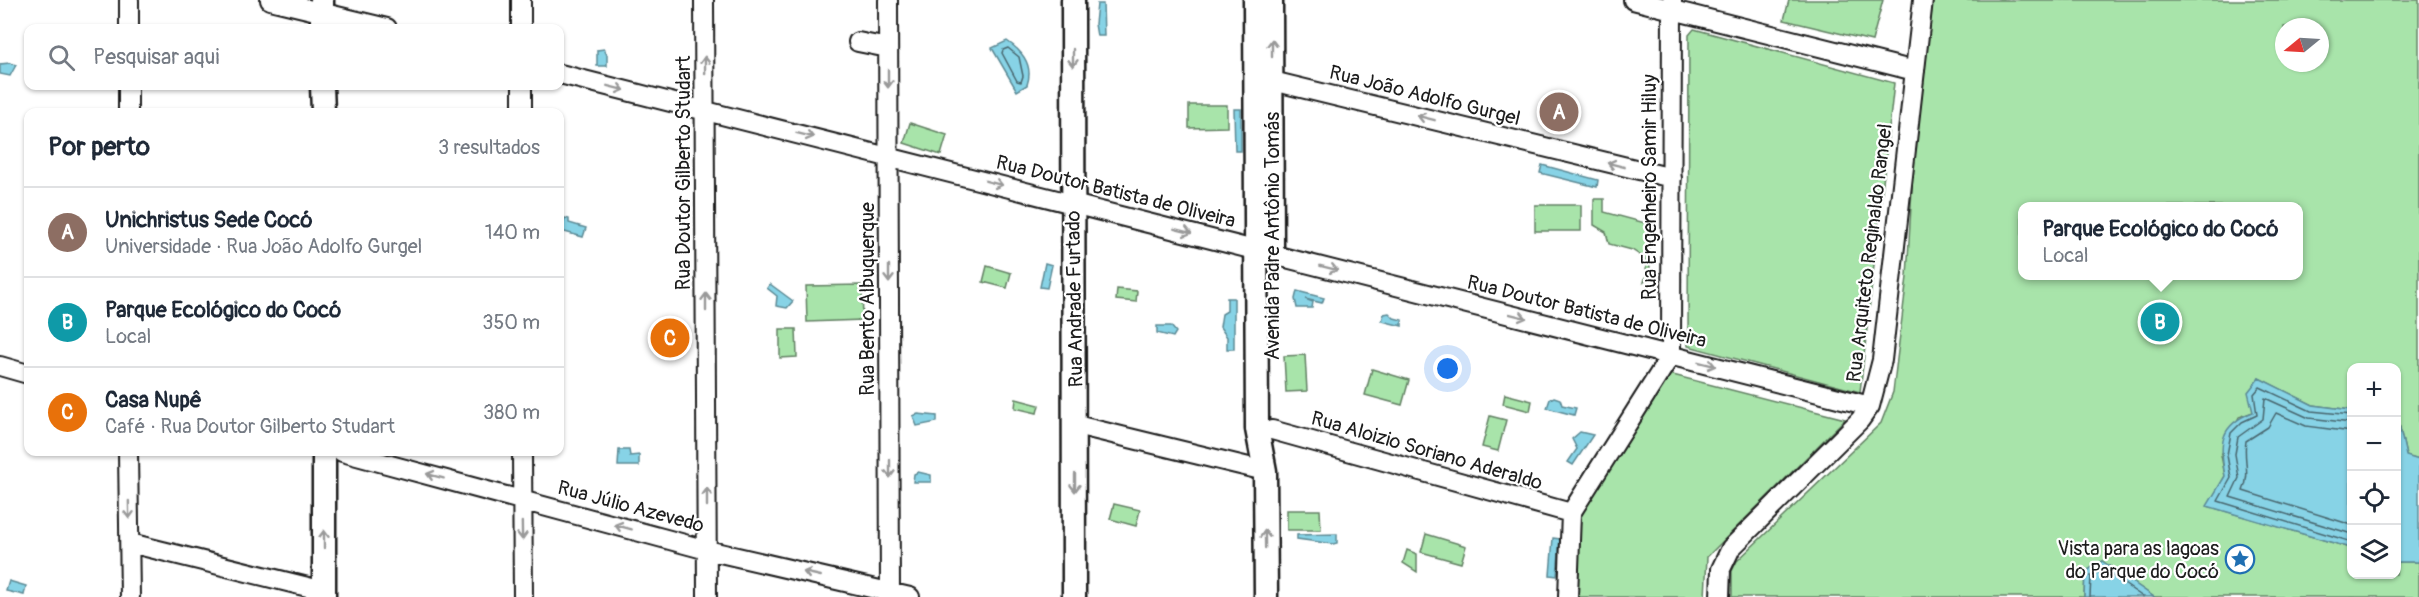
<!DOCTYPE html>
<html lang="pt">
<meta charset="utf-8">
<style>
:root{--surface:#fff;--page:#f6f6f7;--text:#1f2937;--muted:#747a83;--line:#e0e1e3;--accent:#1f6fb2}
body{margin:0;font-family:Pangolin,sans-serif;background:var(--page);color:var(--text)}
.controls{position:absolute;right:18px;bottom:18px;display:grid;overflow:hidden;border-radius:12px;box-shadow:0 2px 4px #0004}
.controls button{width:54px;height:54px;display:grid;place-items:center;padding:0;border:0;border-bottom:2px solid var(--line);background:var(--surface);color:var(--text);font:30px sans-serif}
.compass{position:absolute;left:2275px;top:18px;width:54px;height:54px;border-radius:50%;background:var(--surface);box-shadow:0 2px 4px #0004;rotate:252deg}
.you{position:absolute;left:1448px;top:369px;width:21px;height:21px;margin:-15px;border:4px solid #fff;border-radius:50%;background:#1a73e8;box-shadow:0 0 0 9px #1a73e833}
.badge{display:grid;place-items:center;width:39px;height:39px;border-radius:50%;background:var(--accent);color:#fff;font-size:20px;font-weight:700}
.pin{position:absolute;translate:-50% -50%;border:3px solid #fff;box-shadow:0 2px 6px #0006}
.popup{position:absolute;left:2018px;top:202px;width:285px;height:78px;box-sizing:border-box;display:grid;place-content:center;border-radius:12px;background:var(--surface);filter:drop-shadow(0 2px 4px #0005);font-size:20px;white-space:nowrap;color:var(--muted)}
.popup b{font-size:22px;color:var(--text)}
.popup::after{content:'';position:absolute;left:50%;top:100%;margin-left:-12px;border:12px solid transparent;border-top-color:var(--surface)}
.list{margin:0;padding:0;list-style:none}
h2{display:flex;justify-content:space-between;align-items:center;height:78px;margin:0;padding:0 24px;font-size:26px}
h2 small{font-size:20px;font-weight:400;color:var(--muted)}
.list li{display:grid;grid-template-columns:39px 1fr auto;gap:18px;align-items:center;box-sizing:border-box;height:90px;padding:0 24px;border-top:2px solid var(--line)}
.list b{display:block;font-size:22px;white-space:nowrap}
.list p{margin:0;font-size:20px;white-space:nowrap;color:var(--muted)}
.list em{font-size:20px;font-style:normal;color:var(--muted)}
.icon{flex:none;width:33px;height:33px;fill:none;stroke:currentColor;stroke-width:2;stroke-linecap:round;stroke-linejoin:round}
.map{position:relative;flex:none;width:2419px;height:597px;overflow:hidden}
.search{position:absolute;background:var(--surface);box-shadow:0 2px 4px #0004;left:24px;top:24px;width:540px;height:66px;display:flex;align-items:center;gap:15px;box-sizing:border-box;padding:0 21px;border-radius:12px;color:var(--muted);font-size:22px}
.panel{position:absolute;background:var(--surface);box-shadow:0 2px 4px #0004;left:24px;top:108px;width:540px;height:348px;border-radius:12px}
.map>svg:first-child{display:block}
</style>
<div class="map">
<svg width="2419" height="597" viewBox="0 0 2419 597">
<rect width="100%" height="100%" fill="#fff"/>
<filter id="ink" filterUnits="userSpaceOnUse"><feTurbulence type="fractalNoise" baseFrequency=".0167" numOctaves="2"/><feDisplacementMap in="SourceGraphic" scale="12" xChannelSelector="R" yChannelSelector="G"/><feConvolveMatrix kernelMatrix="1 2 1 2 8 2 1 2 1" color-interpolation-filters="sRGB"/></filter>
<g filter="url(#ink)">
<path fill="#a8e4aa" stroke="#628063" stroke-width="1.5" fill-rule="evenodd" d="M1789,0H1883L1872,41L1784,20Z
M1933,0H2419V460L2406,456L2397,415L2396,368H2352L2351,410L2313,405L2259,378L2253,412L2239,417L2221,455L2225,476L2208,506L2351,548L2352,574H2396L2397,562H2419V597H2154L2102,561L2085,573L2084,597H1732V571L1737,561L1881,423L1893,392L1907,277L1913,171ZM2284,27H2320V63H2284ZM2022,206H2298V276H2022Z
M1694,29L1894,83L1860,392L1688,346L1689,35Z
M1189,105H1227V127L1189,128Z
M910,123L947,135L941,155L904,143Z
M1594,199H1604V212L1649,224L1650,277L1644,282L1647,272L1644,258L1632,250L1609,244L1606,232L1594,225Z
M1535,205H1581V231H1535Z
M987,266L1011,273L1007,288L983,282Z
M862,285L863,320L807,322L806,286Z
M1117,289L1137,291L1136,302L1116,300Z
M780,329H796L797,357L780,358Z
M1305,355L1307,391L1286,392L1284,356Z
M1372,369L1409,380L1402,405L1365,395Z
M1665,373L1845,419L1707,557L1705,597H1573L1576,515Z
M1505,394L1532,401L1530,411L1503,404Z
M1016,399L1039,405L1037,413L1015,408Z
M1490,416L1506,420L1498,451L1482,447Z
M1114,504L1140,510L1136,526L1110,519Z
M1287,510H1320L1321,530H1287Z
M1426,534L1466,546L1461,563L1421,552Z
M1407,550L1417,554V572L1403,563Z"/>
<path fill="#87d3e6" stroke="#5c8a95" stroke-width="1.5" d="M1097,4H1103L1104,36H1097L1095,24Z
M1007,41C1022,51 1034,65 1027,85L1017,91L992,48Z
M604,49L607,55V66H597V50Z
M10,63L16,65L10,76L0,74V64Z
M1234,109H1241V151H1235Z
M1542,165L1598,180L1597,187L1540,173Z
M565,218L569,219V223L586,228L583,237L561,231Z
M1045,263L1052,265L1047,288L1040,287Z
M770,284L793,301L787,308L776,306L777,296L767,288Z
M1297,291L1324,298L1322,303L1305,299L1313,302L1312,308H1297L1295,299Z
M1227,298H1234V349H1227V337L1220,327L1222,314L1227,311Z
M1389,313L1394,318L1402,320V326L1382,321L1384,314Z
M1157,326H1171L1176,332L1173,337L1157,333Z
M2259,378L2313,405L2351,410V548L2207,506L2225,476C2219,444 2219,425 2253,412L2248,392Z
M1554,397L1560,399L1562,405L1576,408L1574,415L1547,408L1550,399Z
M918,414L937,416V422L917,426L913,416Z
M2397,415L2406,456L2419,460V562H2396Z
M1580,432L1593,435L1573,465L1568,462L1577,449L1572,439Z
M619,450H629L630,456L639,455V466H618Z
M918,472L931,475V482H913L914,474Z
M1337,534V543L1333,544L1297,539V535Z
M1553,538L1560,539L1557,576L1550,575Z
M2102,561L2154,597H2084L2085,572Z
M9,581L26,586L24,595L6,591Z"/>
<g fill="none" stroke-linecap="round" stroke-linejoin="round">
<path stroke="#47656d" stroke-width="1.5" d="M1008,48L1019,57L1023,76L1021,82L1017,81L1002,53L1003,50Z
M2352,415L2311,411L2260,387L2254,394L2257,415L2242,422L2231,433L2227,455L2231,478L2218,501L2352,542
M2352,423L2309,418L2265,398L2263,419L2238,437L2235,454L2239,478L2230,497L2352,534
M2352,432L2306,426L2276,413L2268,427L2246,441C2243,459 2251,474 2243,491L2352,525
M2090,597L2091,576L2102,569L2143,597"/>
<g stroke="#1c1c1c" stroke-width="22">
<path id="minor" d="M270,0L387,28
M521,0V28
M704,0L707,597
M888,0L890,597
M1633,0L1915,71
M129,28V0
M858,42L888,48
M560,74L1870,406
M1260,78L1672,178
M128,112V86
M522,112V86
M0,366L28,374
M1076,425L1265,471
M1272,430L1571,513
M128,452L130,597
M342,452L707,550L910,597
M522,452L523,597
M130,543L324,591
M1568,597L1571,513L1671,355L1672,0
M1720,597L1721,569L1731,548L1860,420L1870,406L1882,360L1923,0"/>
</g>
<g stroke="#1c1c1c" stroke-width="27">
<path id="major" d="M322,0V28
M1073,0L1074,597
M1255,0L1257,429L1265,471L1266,597
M1271,0L1272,250
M322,86L323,112
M324,597V452"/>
</g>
<use href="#minor" stroke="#fff" stroke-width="18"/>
<use href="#major" stroke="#fff" stroke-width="22"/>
</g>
<defs><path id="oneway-shaft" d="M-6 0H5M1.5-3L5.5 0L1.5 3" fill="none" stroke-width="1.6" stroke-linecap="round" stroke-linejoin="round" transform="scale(1.5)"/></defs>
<g stroke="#999">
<use href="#oneway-shaft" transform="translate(1272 48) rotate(-90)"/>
<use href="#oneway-shaft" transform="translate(1073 58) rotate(90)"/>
<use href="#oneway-shaft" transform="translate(705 65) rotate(-91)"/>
<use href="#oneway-shaft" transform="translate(888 79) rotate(90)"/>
<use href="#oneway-shaft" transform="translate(616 88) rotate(14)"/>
<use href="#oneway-shaft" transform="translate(1426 118) rotate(-166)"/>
<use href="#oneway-shaft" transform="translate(805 135) rotate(14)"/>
<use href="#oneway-shaft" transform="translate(1616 165) rotate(-166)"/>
<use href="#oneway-shaft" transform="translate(994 183) rotate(14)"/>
<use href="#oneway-shaft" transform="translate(1183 231) rotate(14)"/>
<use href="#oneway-shaft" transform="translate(1329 268) rotate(14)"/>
<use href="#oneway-shaft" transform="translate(889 274) rotate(90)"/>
<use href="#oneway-shaft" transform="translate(706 302) rotate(-90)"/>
<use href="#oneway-shaft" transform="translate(1518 316) rotate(14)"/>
<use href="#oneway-shaft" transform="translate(1707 364) rotate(14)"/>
<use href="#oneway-shaft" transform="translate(890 469) rotate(90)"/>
<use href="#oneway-shaft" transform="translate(435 476) rotate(-165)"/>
<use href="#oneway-shaft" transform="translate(1075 483) rotate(90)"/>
<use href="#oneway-shaft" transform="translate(707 497) rotate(-90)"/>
<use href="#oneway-shaft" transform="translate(129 510) rotate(89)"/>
<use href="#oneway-shaft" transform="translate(623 527) rotate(-165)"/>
<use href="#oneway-shaft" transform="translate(522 531) rotate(89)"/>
<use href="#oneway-shaft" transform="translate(324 539) rotate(-90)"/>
<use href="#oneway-shaft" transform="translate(1265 539) rotate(-91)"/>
<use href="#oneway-shaft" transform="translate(812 574) rotate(-167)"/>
</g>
</g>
<defs>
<g id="sight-ring" transform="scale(1.5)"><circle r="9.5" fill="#fff" stroke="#1f6fb2" stroke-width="1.5"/><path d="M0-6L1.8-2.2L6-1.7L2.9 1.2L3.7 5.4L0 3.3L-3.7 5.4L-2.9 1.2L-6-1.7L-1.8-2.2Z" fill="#1f6fb2"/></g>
</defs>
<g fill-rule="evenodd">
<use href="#sight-ring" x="2240" y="559"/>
</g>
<g text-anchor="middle" stroke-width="4.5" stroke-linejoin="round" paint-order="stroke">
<g font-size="20" fill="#1c1c1c" stroke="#fff">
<text transform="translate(1425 95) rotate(14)" y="7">Rua João Adolfo Gurgel</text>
<text transform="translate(683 173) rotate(-90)" y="7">Rua Doutor Gilberto Studart</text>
<text transform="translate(1649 187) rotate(-90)" y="7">Rua Engenheiro Samir Hiluy</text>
<text transform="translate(1116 191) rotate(14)" y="7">Rua Doutor Batista de Oliveira</text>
<text transform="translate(1272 236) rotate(-90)" y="7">Avenida Padre Antônio Tomás</text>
<text transform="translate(1869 253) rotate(-83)" y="7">Rua Arquiteto Reginaldo Rangel</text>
<text transform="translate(867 299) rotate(-90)" y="7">Rua Bento Albuquerque</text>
<text transform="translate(1074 299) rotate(-91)" y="7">Rua Andrade Furtado</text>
<text transform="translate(1587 311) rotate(14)" y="7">Rua Doutor Batista de Oliveira</text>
<text transform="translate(1427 450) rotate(16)" y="7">Rua Aloizio Soriano Aderaldo</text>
<text transform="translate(631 506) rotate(15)" y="7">Rua Júlio Azevedo</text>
</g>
<g font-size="20" fill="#1c1c1c" stroke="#fff" text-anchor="end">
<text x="2219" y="555">Vista para as lagoas<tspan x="2219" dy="23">do Parque do Cocó</tspan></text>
</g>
</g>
</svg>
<div class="controls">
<button>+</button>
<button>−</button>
<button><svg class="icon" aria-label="locate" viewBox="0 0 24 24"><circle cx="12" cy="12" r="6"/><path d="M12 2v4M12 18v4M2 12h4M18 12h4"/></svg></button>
<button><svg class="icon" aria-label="layers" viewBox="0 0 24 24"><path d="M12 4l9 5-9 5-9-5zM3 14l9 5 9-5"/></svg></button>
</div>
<svg class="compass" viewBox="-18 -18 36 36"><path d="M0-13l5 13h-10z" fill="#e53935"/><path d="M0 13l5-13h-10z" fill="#747a83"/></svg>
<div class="you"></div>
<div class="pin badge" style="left:1559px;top:112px;background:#8d6e63">A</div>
<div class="pin badge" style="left:2160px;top:322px;background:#0f9aa8">B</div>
<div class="popup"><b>Parque Ecológico do Cocó</b>Local</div>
<div class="pin badge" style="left:670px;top:338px;background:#e8710a">C</div>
<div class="search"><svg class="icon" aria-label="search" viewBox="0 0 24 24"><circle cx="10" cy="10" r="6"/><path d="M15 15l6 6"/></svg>Pesquisar aqui</div>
<section class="panel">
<h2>Por perto<small>3 resultados</small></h2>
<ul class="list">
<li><span class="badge" style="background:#8d6e63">A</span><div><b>Unichristus Sede Cocó</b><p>Universidade · Rua João Adolfo Gurgel</p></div><em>140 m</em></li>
<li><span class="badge" style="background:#0f9aa8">B</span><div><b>Parque Ecológico do Cocó</b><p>Local</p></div><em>350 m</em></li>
<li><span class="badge" style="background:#e8710a">C</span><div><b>Casa Nupê</b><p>Café · Rua Doutor Gilberto Studart</p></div><em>380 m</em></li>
</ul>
</section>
</div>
